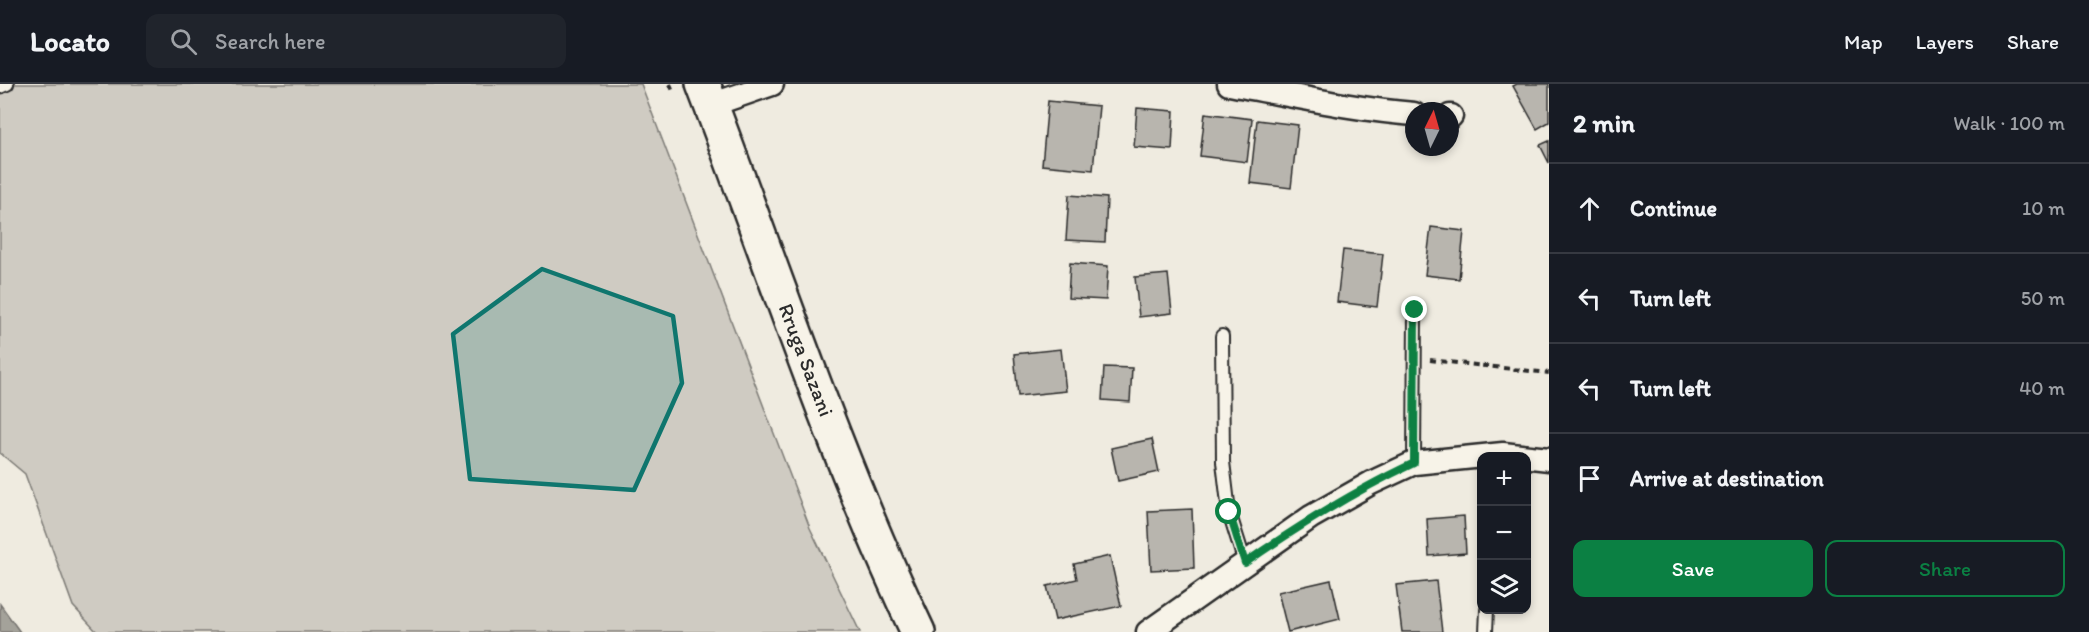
<!DOCTYPE html>
<meta charset="utf-8">
<style>
:root{--surface:#171b24;--page:#20242c;--text:#f1f3f6;--muted:#9ea1a6;--line:#363941;--accent:#0b8043}
body{margin:0;font-family:Itim,sans-serif;background:var(--page);color:var(--text)}
.controls{position:absolute;right:18px;bottom:18px;display:grid;overflow:hidden;border-radius:12px;box-shadow:0 3px 9px #0003}
.controls button{width:54px;height:54px;display:grid;place-items:center;padding:0;border:0;border-bottom:2px solid var(--line);background:var(--surface);color:var(--text);font:30px sans-serif}
.compass{position:absolute;left:1405px;top:18px;width:54px;height:54px;border-radius:50%;background:var(--surface);box-shadow:0 3px 9px #0003;rotate:5deg}
.stop{position:absolute;width:18px;height:18px;margin:-14px;border:4px solid #0b8043;border-radius:50%;background:#fff}
.stop.end{background:#0b8043;border-color:#fff;box-shadow:0 2px 6px #0008}
.list{margin:0;padding:0;list-style:none}
h2{display:flex;justify-content:space-between;align-items:center;height:78px;margin:0;padding:0 24px;font-size:26px}
h2 small{font-size:20px;font-weight:400;color:var(--muted)}
.list li{display:grid;grid-template-columns:39px 1fr auto;gap:18px;align-items:center;box-sizing:border-box;height:90px;padding:0 24px;border-top:2px solid var(--line)}
.list b{display:block;font-size:22px;white-space:nowrap}
.list em{font-size:20px;font-style:normal;color:var(--muted)}
.actions{display:flex;gap:12px;padding:18px 24px}
.actions a{flex:1;padding:14px 0;border:2px solid var(--accent);border-radius:12px;text-align:center;font-size:21px;color:var(--accent)}
.actions .main{background:var(--accent);color:#fff}
.icon{flex:none;width:33px;height:33px;fill:none;stroke:currentColor;stroke-width:2;stroke-linecap:round;stroke-linejoin:round}
.map{position:relative;flex:none;width:1549px;height:548px;overflow:hidden}
header{display:flex;align-items:center;gap:36px;box-sizing:border-box;height:84px;padding:0 30px;background:var(--surface);border-bottom:2px solid var(--line)}
header strong{font-size:28px}
nav{display:flex;gap:33px;margin-inline-start:auto;font-size:21px}
.search{width:420px;height:54px;background:var(--page);display:flex;align-items:center;gap:15px;box-sizing:border-box;padding:0 21px;border-radius:12px;color:var(--muted);font-size:22px}
main{display:flex}
aside{flex:1;background:var(--surface)}
.map>svg:first-child{display:block}
</style>
<header>
<strong>Locato</strong>
<div class="search"><svg class="icon" aria-label="search" viewBox="0 0 24 24"><circle cx="10" cy="10" r="6"/><path d="M15 15l6 6"/></svg>Search here</div>
<nav><a>Map</a><a>Layers</a><a>Share</a></nav>
</header>
<main>
<div class="map">
<svg width="1549" height="548" viewBox="0 0 1549 548">
<rect width="100%" height="100%" fill="#efebe0"/>
<filter id="ink" filterUnits="userSpaceOnUse"><feTurbulence type="fractalNoise" baseFrequency=".0167" numOctaves="2"/><feDisplacementMap in="SourceGraphic" scale="12" xChannelSelector="R" yChannelSelector="G"/><feConvolveMatrix kernelMatrix="1 2 1 2 8 2 1 2 1" color-interpolation-filters="sRGB"/></filter>
<g filter="url(#ink)">
<path fill="#cfcbc2" stroke="#7d7b76" stroke-width="1.5" d="M0,0H641L810,444L860,548H97L73,522L25,390L0,369Z"/>
<path fill="#a4a29a" stroke="#74726e" stroke-width="1.5" d="M0,520L20,548H0Z"/>
<path fill="#b8b5ae" stroke="#2b2b2b" stroke-width="1.5" d="M1517,0H1549V38L1537,45L1513,2Z
M1048,17L1099,22L1093,86L1042,81Z
M1137,24L1174,27L1172,66L1134,63Z
M1205,29L1252,35L1247,78L1200,72Z
M1257,36L1298,41L1291,104L1250,99Z
M1549,57V79L1540,61Z
M1069,111L1107,114L1105,158L1066,156Z
M1431,143L1464,147L1459,195L1425,191Z
M1343,166L1383,170L1377,223L1337,218Z
M1070,179L1108,182L1106,216L1068,214Z
M1168,190L1172,229L1139,233L1135,193Z
M1061,265L1066,307L1018,312L1014,270Z
M1104,283L1132,284L1130,318L1102,316Z
M1152,355L1159,388L1118,397L1111,364Z
M1192,425L1194,484L1151,486L1148,427Z
M1464,432L1466,469L1429,472L1427,435Z
M1110,472L1121,522L1055,536L1047,502L1077,495L1074,480Z
M1331,496L1340,535L1288,548L1278,508Z
M1436,497L1442,548H1402L1396,501Z"/>
<g fill="none" stroke-linecap="round" stroke-linejoin="round">
<g stroke="#2b2b2b" stroke-width="16">
<path id="service" d="M0,3L7,0
M1222,252L1223,378L1229,428L1245,479
M1414,379L1415,226
M1486,548L1487,526"/>
</g>
<g stroke="#2b2b2b" stroke-width="27">
<path id="minor" d="M1229,0C1291,11 1351,25 1414,30
M711,21L772,0
M1450,32H1451
M1148,548L1311,433L1371,399L1414,379L1503,370L1549,375"/>
</g>
<g stroke="#2b2b2b" stroke-width="38">
<path id="secondary" d="M703,0C773,183 834,371 918,548"/>
</g>
<path stroke="#2b2b2b" stroke-width="4" stroke-dasharray="6 4.5" stroke-linecap="butt" d="M670,0L674,9
M1430,276L1549,289"/>
<use href="#service" stroke="#f7f3e8" stroke-width="12"/>
<use href="#minor" stroke="#f7f3e8" stroke-width="22"/>
<use href="#secondary" stroke="#f7f3e8" stroke-width="33"/>
</g>
</g>
<g fill="none" stroke-linecap="round" stroke-linejoin="round" filter="url(#ink)">
<path stroke="#0b8043" stroke-width="8" d="M1229,428L1245,479C1300,441 1354,407 1414,379L1415,226"/>
</g>
<path fill="#0f766e" fill-opacity="0.2" stroke="#0f766e" stroke-width="4.5" stroke-linejoin="round" d="M542,185L673,232L682,299L634,406L470,395L453,250Z"/>
<g text-anchor="middle" stroke-width="4.5" stroke-linejoin="round" paint-order="stroke">
<g font-size="21" fill="#2b2b2b" stroke="#f7f3e8">
<text transform="translate(806 276) rotate(69)" y="7">Rruga Sazani</text>
</g>
</g>
</svg>
<div class="controls">
<button>+</button>
<button>−</button>
<button><svg class="icon" aria-label="layers" viewBox="0 0 24 24"><path d="M12 4l9 5-9 5-9-5zM3 14l9 5 9-5"/></svg></button>
</div>
<svg class="compass" viewBox="-18 -18 36 36"><path d="M0-13l5 13h-10z" fill="#e53935"/><path d="M0 13l5-13h-10z" fill="#9ea1a6"/></svg>
<div class="stop" style="left:1229px;top:428px"></div>
<div class="stop end" style="left:1415px;top:226px"></div>
</div>
<aside>
<h2>2 min<small>Walk · 100 m</small></h2>
<ul class="list">
<li><svg class="icon" aria-label="ahead" viewBox="0 0 24 24"><path d="M12 20V5M6 11l6-6 6 6"/></svg><div><b>Continue</b></div><em>10 m</em></li>
<li><svg class="icon" aria-label="left" viewBox="0 0 24 24"><path d="M17 20v-9H6M10 6l-5 5 5 5"/></svg><div><b>Turn left</b></div><em>50 m</em></li>
<li><svg class="icon" aria-label="left" viewBox="0 0 24 24"><path d="M17 20v-9H6M10 6l-5 5 5 5"/></svg><div><b>Turn left</b></div><em>40 m</em></li>
<li><svg class="icon" aria-label="arrive" viewBox="0 0 24 24"><path d="M6 21V4h12l-3 4 3 4H6"/></svg><div><b>Arrive at destination</b></div></li>
</ul>
<div class="actions"><a class="main">Save</a><a>Share</a></div>
</aside>
</main>
